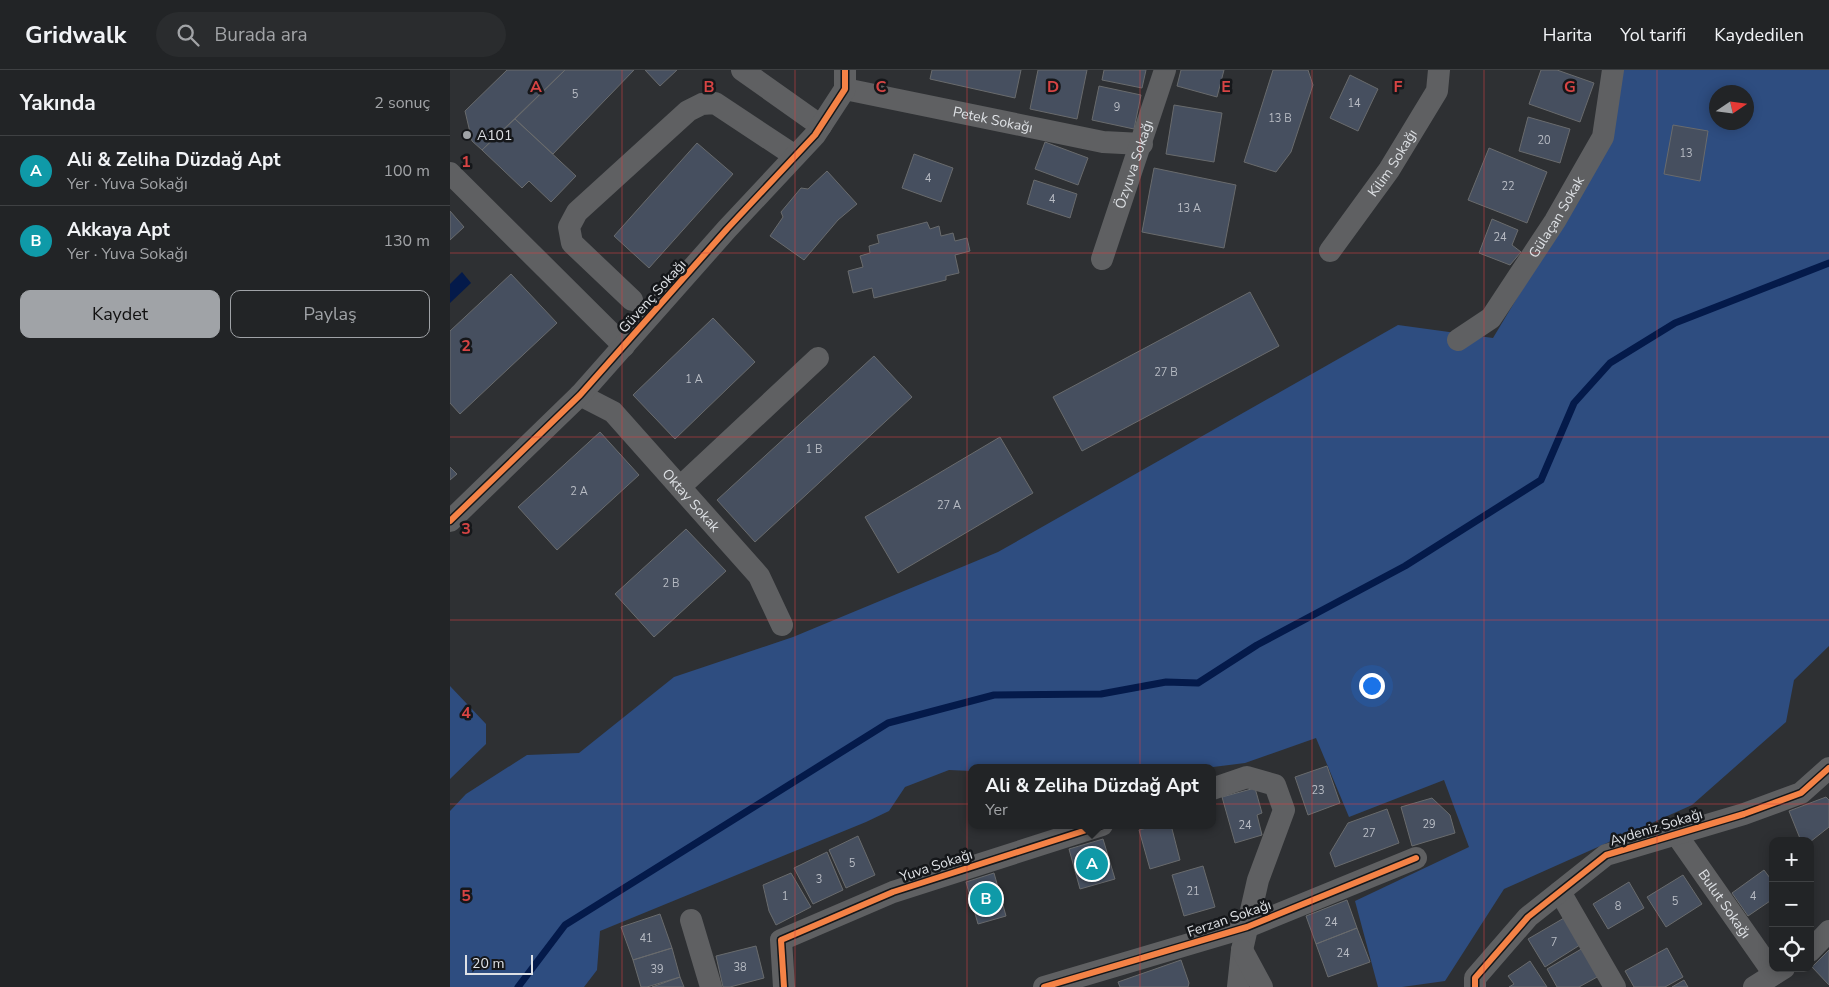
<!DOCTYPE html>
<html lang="tr">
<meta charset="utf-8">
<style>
:root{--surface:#222426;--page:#2a2c2e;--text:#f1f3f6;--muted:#a2a4a7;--line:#3f4143;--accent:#a0a3a7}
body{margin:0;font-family:"Nunito Sans",sans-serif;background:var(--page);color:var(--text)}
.controls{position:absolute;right:15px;bottom:15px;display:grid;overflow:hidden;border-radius:10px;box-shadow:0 2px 12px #0003}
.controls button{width:45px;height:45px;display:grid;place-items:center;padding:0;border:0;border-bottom:1px solid var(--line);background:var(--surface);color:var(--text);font:25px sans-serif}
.compass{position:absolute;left:1259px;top:15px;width:45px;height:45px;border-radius:50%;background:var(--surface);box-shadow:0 2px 12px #0003;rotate:77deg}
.scale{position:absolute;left:15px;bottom:12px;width:68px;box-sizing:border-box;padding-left:5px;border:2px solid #dee1e5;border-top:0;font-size:14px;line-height:18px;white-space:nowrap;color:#dee1e5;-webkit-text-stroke:4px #15171a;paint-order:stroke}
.you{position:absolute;left:921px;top:615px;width:18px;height:18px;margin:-12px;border:4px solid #fff;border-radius:50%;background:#1a73e8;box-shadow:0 0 0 8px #1a73e833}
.badge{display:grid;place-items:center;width:32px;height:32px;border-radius:50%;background:var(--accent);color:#fff;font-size:16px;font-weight:700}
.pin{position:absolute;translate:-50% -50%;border:2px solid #fff;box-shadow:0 1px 5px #0006}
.popup{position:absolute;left:518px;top:694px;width:248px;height:65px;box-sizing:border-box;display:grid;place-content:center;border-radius:10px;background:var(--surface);filter:drop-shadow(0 1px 4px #0005);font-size:16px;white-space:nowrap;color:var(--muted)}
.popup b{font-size:19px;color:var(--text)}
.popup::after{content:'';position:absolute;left:50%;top:100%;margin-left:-10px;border:10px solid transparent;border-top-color:var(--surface)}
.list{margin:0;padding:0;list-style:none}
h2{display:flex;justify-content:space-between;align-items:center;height:65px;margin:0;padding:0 20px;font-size:21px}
h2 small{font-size:16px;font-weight:400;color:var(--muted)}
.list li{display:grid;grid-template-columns:32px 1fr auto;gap:15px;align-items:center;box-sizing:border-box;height:70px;padding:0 20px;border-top:1px solid var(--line)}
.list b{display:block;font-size:19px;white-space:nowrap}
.list p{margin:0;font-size:16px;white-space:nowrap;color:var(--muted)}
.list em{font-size:16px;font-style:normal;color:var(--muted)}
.actions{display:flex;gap:10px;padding:15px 20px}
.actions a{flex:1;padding:11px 0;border:1px solid var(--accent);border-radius:10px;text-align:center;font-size:18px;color:var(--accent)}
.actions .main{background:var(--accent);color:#111}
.icon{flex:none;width:28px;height:28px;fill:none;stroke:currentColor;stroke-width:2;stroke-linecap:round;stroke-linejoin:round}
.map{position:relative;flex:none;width:1379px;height:917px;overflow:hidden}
header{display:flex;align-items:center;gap:30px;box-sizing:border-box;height:70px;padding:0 25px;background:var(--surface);border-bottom:1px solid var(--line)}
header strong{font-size:24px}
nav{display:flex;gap:28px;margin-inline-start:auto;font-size:18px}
.search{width:350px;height:45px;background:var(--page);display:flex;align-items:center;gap:12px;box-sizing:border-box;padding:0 18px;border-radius:28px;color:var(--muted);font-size:19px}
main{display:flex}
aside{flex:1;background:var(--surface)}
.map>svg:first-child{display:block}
</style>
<header>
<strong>Gridwalk</strong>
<div class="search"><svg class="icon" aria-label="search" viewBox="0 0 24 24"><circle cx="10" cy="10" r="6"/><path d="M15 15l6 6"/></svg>Burada ara</div>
<nav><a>Harita</a><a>Yol tarifi</a><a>Kaydedilen</a></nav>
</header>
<main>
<aside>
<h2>Yakında<small>2 sonuç</small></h2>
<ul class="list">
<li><span class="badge" style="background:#0f9aa8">A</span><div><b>Ali &amp; Zeliha Düzdağ Apt</b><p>Yer · Yuva Sokağı</p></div><em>100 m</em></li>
<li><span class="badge" style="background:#0f9aa8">B</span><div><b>Akkaya Apt</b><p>Yer · Yuva Sokağı</p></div><em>130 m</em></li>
</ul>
<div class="actions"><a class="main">Kaydet</a><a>Paylaş</a></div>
</aside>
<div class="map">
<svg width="1379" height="917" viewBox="0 0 1379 917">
<rect width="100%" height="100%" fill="#2e3033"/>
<path fill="#2e4d80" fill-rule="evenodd" d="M1165,0H1379V576L1344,610L1336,652L1242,735L1054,819L995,911L952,917H928L905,831L1019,777L994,710L899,747L866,668L795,693L755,698H522V701L499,700L455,717L439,741L416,752L150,861L147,900L134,917H0V741L16,724L77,685L129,683L224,607L343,567L548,482L948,255L1043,268L1159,75ZM1266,22H1296V52H1266Z
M0,616L36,654V674L0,709Z"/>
<path fill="#041a4a" d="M12,202L21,213L0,233V214Z"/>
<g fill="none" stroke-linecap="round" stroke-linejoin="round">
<path stroke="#041a4a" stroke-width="7" d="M68,917L115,855L438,653L544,625L651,624L716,612L748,613L807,575L955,496L1091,410L1124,333L1160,293L1225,253L1379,193"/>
</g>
<path fill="#464f5f" stroke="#696b6d" d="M57,0H115L32,80L22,71L15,41Z
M115,0H184L103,84L65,49Z
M195,0H227L210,16Z
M482,0H571L565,28L480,9Z
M588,0H637L627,49L580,39Z
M654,0H696L692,18L652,10Z
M731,0H774L767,27L727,16Z
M823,0H858L863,15L841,82L826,102L794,92Z
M1091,0H1107L1144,13L1130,52L1079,34Z
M900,5L928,19L908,61L880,48Z
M649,16L691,25L684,59L642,50Z
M724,35L772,43L764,92L716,84Z
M1078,47L1120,59L1110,93L1069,81Z
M65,49L126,106L101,132L79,111L72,118L32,80Z
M1223,55L1258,61L1250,111L1214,104Z
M595,72L638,88L628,115L585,99Z
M247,73L283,104L199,198L164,166Z
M1039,78L1097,102L1077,153L1018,130Z
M464,84L503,98L491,132L452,118Z
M704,98L786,115L774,178L692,162Z
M377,101L407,134L388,150L354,190L320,166L333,147L331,142L351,118L358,119Z
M584,110L627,124L620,148L577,134Z
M0,141L14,157L0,170Z
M1042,149L1068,160L1062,175L1071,182L1060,195L1029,183Z
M477,152L480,159L489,156L491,166L503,163L505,171L517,168L520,181L505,185L509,203L496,206V210L424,228L422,218L403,223L398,201L413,197L410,186L420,183L419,176L429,173L427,165Z
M61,204L107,253L10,344L0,333V261Z
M800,222L829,276L632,381L603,327Z
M263,248L305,292L225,369L183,325Z
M424,286L462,327L305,472L267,430Z
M150,362L189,405L107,480L68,437Z
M550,367L583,423L448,503L415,447Z
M0,397L7,404L0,410Z
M236,459L276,501L204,567L165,524Z
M877,696L890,733L858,745L845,707Z
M805,718L812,743L807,745L812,765L785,773L772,727Z
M1376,727L1379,730V757L1360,772V771H1351L1339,741Z
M982,728L1000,745L1005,763L962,776L951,737Z
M937,739L949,773L885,797L880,783L898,753Z
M708,755H721L730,790L700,799L689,760Z
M408,766L425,805L396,818L379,780Z
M653,769L665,809L630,819L619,779Z
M377,782L393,820L363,834L344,798Z
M753,796L765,837L734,846L722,805Z
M1314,800L1323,812V829L1298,846L1282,823Z
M341,803L361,837L326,855L319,841L313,815Z
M544,803L556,846L528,854L516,812Z
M1233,805L1252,834L1216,857L1197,827Z
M1179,812L1194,838L1158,859L1143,834Z
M897,830L907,858L866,874L856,846Z
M210,844L222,878L183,890L171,857Z
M1114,848L1130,875L1095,897L1078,869Z
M907,858L920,892L878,907L866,874Z
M306,876L314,908L280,917H273L266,886Z
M222,878L230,907L197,917H191L183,890Z
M1133,878L1149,906L1129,917H1107L1097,899Z
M1217,878L1233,907L1215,917H1184L1175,901Z
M1379,880V915L1362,897Z
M731,890L739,913L738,917H670L668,912Z
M1080,891L1097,917H1059L1064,914L1058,906Z
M230,907L234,917H202Z
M1234,910L1238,917H1222Z"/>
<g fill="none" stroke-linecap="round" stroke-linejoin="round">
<g stroke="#5f6062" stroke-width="22">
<path d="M292,0L371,56"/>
<path id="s1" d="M395,19L653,72L692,74"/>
<path d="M0,103L174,276"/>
<path id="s2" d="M880,181L939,100L987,21L989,0"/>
<path id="s3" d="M652,189L715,0"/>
<path d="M182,230L122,173L119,157L127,142L238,41L252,34L265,33L345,86"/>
<path id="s4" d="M1008,270L1041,248L1105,151L1153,67L1163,0"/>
<path id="s5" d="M130,325L163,342L309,506L332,555"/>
<path d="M230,417L368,288"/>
<path d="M0,451L130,325L277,159L365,65L395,19V0"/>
<path d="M762,719L797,707L825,715L834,740L808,810L792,880L788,917"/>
<path id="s6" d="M1226,764L1324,904"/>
<path d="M1110,822L1165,917"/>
<path d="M241,850L261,917"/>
<path d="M792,880L812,917"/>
<path d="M1360,881L1379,861"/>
<path d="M334,917L331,870L443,822L652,755"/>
<path d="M594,917L797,857L966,788"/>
<path d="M1025,917V908L1078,847L1156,785L1294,744L1351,723L1379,698"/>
<path d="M1304,917L1334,898"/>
</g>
<g stroke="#15171a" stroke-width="9">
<path id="cycleway" d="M0,451L130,325L277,159L365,65L395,19V0
M334,917L331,870L443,822L652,755
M594,917L797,857L966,788
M1025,917V908L1078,847L1156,785L1294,744L1351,723L1379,698"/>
</g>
<use href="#cycleway" stroke="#f48246" stroke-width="6"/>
</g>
<path fill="none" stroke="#d74444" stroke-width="1" stroke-opacity="0.55" d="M172,0V917M345,0V917M517,0V917M690,0V917M862,0V917M1034,0V917M1207,0V917M0,183H1379M0,367H1379M0,550H1379M0,734H1379"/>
<circle fill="#a0a3a7" stroke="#15171a" stroke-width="2" cx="17" cy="65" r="5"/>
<g text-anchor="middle" stroke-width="5" stroke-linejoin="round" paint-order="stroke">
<g font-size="11" fill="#b8bcc4">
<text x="125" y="28">5</text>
<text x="904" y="37">14</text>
<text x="667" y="41">9</text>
<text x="830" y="52">13 B</text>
<text x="1094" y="74">20</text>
<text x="1236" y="87">13</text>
<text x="478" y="112">4</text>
<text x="1058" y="120">22</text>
<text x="602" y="133">4</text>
<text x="739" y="142">13 A</text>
<text x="1050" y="171">24</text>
<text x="716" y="306">27 B</text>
<text x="244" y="313">1 A</text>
<text x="364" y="383">1 B</text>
<text x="129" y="425">2 A</text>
<text x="499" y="439">27 A</text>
<text x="221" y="517">2 B</text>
<text x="868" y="724">23</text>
<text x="979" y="758">29</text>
<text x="795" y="759">24</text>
<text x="919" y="767">27</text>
<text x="402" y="797">5</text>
<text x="369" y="813">3</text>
<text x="743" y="825">21</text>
<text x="335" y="830">1</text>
<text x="1303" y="830">4</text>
<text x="1225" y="835">5</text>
<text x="1168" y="840">8</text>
<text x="881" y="856">24</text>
<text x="196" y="872">41</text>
<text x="1104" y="876">7</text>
<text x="893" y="887">24</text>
<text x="290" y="901">38</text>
<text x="207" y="903">39</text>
</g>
<g font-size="14" fill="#dee1e5" stroke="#15171a">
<text dy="5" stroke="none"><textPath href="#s1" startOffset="151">Petek Sokağı</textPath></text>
<text dy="5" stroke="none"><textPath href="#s2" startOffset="108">Kilim Sokağı</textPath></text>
<text dy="5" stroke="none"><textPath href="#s3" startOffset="100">Özyuva Sokağı</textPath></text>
<text dy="5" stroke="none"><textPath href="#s4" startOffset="160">Gülaçan Sokak</textPath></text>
<text transform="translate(202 226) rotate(-48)" y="5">Güvenç Sokağı</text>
<text dy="5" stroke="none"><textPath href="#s5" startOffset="155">Oktay Sokak</textPath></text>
<text transform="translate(1206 757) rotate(-17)" y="5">Aydeniz Sokağı</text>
<text transform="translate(486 795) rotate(-18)" y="5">Yuva Sokağı</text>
<text dy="5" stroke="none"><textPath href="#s6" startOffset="85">Bulut Sokağı</textPath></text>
<text transform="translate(779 848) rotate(-19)" y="5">Ferzan Sokağı</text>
</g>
<g font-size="14" fill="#dee1e5" stroke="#15171a" text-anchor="start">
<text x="27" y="70">A101</text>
</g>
</g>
<g font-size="16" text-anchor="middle" font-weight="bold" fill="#d74444" stroke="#15171a" stroke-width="5" stroke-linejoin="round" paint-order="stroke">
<text x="86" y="22">A</text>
<text x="259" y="22">B</text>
<text x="431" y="22">C</text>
<text x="603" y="22">D</text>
<text x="776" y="22">E</text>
<text x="948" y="22">F</text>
<text x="1120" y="22">G</text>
<text x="16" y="97">1</text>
<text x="16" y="281">2</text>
<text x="16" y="464">3</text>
<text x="16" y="648">4</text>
<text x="16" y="831">5</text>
</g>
</svg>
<div class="controls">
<button>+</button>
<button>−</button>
<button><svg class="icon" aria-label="locate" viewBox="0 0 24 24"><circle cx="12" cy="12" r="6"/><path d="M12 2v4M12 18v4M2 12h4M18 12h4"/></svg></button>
</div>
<svg class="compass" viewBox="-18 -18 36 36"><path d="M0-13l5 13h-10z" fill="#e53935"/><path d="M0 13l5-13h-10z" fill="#a2a4a7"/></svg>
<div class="scale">20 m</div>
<div class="you"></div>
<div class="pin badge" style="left:642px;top:794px;background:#0f9aa8">A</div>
<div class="popup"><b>Ali &amp; Zeliha Düzdağ Apt</b>Yer</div>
<div class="pin badge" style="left:536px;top:829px;background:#0f9aa8">B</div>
</div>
</main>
